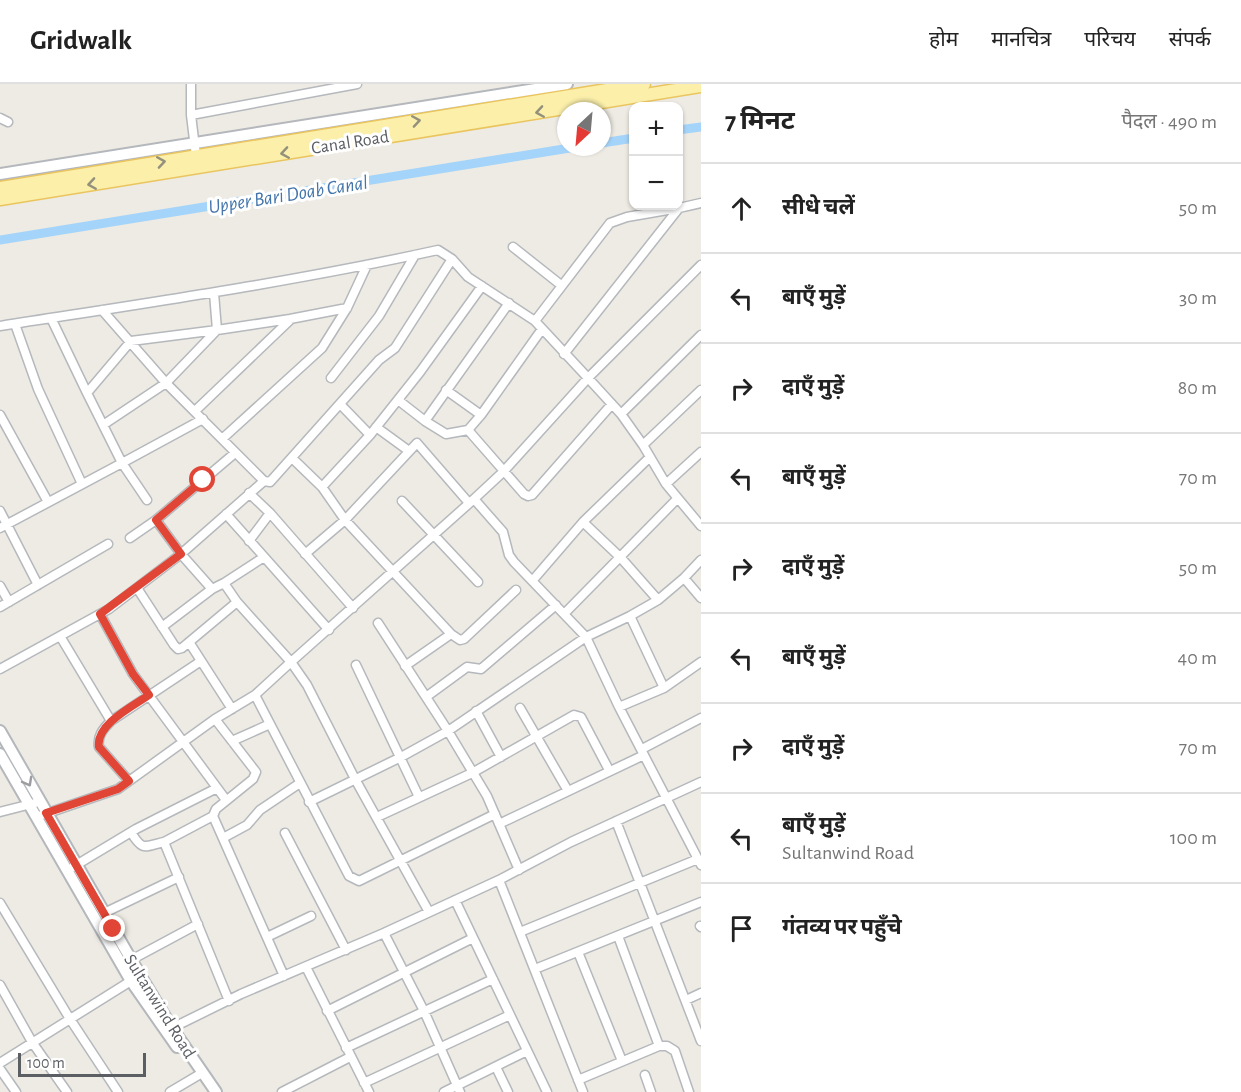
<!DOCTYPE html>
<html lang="hi">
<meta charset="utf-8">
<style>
:root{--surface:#fff;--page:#f2f2f2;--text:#222;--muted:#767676;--line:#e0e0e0}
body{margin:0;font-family:"Alegreya Sans","Noto Sans Devanagari",sans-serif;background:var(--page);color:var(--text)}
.controls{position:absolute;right:18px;top:18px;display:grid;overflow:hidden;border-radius:12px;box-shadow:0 2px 4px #0004}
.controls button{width:54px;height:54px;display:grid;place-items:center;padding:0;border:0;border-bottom:2px solid var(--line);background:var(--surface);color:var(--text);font:30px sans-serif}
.compass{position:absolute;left:557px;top:18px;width:54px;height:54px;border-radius:50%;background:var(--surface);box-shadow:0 2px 4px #0004;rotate:206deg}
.scale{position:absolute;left:18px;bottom:15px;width:128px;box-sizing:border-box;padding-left:6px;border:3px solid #5b5e63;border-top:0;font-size:16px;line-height:21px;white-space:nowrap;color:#5b5e63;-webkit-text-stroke:4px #fff;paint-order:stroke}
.stop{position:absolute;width:18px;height:18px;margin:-14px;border:4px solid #e04536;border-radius:50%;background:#fff}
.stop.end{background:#e04536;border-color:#fff;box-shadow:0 2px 6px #0008}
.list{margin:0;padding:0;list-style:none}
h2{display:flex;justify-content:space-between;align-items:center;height:78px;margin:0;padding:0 24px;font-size:26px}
h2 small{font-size:20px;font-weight:400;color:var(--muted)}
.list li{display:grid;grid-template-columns:39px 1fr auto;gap:18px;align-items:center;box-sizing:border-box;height:90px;padding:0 24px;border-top:2px solid var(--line)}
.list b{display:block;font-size:22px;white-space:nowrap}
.list p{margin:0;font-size:20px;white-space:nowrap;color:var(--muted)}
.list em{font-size:20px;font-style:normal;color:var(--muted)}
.icon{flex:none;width:33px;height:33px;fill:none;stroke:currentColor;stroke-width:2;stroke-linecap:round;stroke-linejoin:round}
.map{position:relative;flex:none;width:701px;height:1008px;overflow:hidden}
header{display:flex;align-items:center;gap:36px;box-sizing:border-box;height:84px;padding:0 30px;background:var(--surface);border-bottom:2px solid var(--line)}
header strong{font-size:28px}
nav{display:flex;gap:33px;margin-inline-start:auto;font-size:21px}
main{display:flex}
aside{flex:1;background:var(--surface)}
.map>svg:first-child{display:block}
</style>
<header>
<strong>Gridwalk</strong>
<nav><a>होम</a><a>मानचित्र</a><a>परिचय</a><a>संपर्क</a></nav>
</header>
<main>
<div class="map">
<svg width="701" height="1008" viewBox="0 0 701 1008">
<rect width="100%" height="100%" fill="#edebe3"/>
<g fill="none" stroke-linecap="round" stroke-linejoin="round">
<path stroke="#a5d4fa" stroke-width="9" d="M678,46L701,43
M602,59L634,54
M0,156L576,63"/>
<g stroke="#b5b8bc" stroke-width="11">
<path id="street" d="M191,0V31L196,72
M191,31L357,0
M0,34L8,38
M513,163L561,201
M102,226L166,299L264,397L270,398L379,276L395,264L452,175
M51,234L87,309
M535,237L610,139L627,133L679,124
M15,240L38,305L82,400
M0,242C146,219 293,198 438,166L452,175L468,193L535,237L588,294L701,181
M542,245L481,331L468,346L524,410L528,412L532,411L612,320
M564,270L679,124L701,119
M331,294L379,232L415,171
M446,306L481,331
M398,316L425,337L509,219
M340,320L370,351L322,403L345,436L451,550L460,556L464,555L516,506
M195,327L290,236
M621,330L701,251
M0,331L48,418
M203,335L122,379L87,309L131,257L217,246L214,209
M425,337L446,350L468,346
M103,341L166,299L217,246L290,235L347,224
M376,343L409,367
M370,351L420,288L482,202
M222,355L322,264L347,224L367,181
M643,361L701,306
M292,374L322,403
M666,400L701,368
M249,409L270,429L353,524
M474,415L503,388L588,294L621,330L643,361L666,400L701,442
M402,417L478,498
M0,427L38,501
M226,430L329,546
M583,438L621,474L658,516
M0,444L122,379L147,416
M130,454L156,436
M249,457L270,429
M305,470L345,436L417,359L469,419
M684,494L701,476
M533,496L583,438L650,373
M224,499L264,473
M0,502L9,518
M137,504L174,561L178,565L182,564L237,518
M0,523L108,460
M100,530L133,590L226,716
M564,530L677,415
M630,532L664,604L701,578
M162,543L212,505
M60,552L111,637
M189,558L232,625
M356,581L419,713
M405,582L451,550
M0,585L109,525L181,470L264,397
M255,611L349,792L359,797L495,730
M426,613L467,583L481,585L556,521
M619,623L664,604
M520,624L568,707
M476,627L501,673
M232,657L270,640
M642,665L701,634
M129,697L99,663C97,652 103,645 111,637L201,577
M309,718L401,673L448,647L378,539
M0,728L39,718
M213,732L216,725L253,695L256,688L215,635
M36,733L118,705L215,635L255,611L291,578L237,518L224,499L212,505L181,470L156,436L235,369
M377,733L472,689L574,631L581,633L609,686
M616,737L701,957
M499,740L644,671
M131,748C142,767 144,763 164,758
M285,749L346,866
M223,754L247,741L260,726L300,699
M73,783L136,745L217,704
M519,786L487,712L448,647L586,553L619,623L701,781
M499,796L583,1008
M455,816L547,1008
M0,819L70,935L118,1008
M429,828L355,695L307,601L291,578L474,415L503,448L509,471L514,478L586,553L630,532L658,516L684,494L701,514
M104,829L179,793
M700,842L701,843
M520,848L698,775
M384,849L424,927L460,1008
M267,853L311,832
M578,868L622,977
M131,876L198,840
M306,883L369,1008
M535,885L701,818
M0,901L32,958L67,1008
M686,916L701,909
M229,917L164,758L213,732L284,892
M327,927L473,854
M172,944L241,910L384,849L499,796L571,758L701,698
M659,962H667L675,967L689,1008
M346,964L493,895
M0,979L134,895
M496,983L508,1008
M0,985L16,1008
M645,991L651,1008
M578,996L659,962L618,852
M364,999L510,931
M170,1008L202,989
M282,1008L350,973
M444,1008L527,967"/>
</g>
<g stroke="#b4b7bc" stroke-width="14">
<path id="secondary" d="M0,90L567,0
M0,647L140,891L172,944L216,1008
M0,670L131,897L177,963"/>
</g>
<g stroke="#eac55f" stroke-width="15">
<path id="primary" d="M0,104L644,0
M0,115L701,2"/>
</g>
<use href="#street" stroke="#fff" stroke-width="8"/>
<use href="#secondary" stroke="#fff" stroke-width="10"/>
<use href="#primary" stroke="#fbefaa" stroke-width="12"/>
</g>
<defs><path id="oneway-chevron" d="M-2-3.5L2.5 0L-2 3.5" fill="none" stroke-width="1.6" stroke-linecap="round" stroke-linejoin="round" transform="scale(1.5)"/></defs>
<g stroke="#93917c">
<use href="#oneway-chevron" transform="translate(540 28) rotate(171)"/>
<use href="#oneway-chevron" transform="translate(416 37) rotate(-9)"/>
<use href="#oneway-chevron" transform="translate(285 69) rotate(171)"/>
<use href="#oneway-chevron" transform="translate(161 78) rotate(-9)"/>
<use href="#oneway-chevron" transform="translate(92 100) rotate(171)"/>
</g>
<use stroke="#9d9ea1" href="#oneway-chevron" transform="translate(28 698) rotate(61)"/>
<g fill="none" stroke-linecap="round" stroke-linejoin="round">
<path stroke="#e04536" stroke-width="8" d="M113,845L46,729L118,705L129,697L99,663C95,641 133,622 149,611L133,590L100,530L181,470L156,436L203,396"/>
</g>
<g text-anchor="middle" stroke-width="6" stroke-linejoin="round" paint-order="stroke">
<g font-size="18" fill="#5b5e63" stroke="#fff">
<text transform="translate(350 58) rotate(-9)" y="6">Canal Road</text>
<text transform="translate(160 922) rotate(58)" y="6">Sultanwind Road</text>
</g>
<g font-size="20" font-style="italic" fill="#4375ab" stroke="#fff">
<text transform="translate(288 110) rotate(-9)" y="7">Upper Bari Doab Canal</text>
</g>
</g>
</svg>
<div class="controls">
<button>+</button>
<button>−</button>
</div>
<svg class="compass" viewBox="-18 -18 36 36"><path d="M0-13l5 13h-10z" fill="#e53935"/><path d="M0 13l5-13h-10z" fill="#767676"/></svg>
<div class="scale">100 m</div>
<div class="stop" style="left:203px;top:396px"></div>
<div class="stop end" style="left:113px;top:845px"></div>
</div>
<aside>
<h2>7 मिनट<small>पैदल · 490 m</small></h2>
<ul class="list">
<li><svg class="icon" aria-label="ahead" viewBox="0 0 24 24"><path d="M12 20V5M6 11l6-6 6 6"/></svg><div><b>सीधे चलें</b></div><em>50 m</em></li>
<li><svg class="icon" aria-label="left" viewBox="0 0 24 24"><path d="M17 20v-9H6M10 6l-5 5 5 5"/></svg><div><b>बाएँ मुड़ें</b></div><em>30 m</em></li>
<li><svg class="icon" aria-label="right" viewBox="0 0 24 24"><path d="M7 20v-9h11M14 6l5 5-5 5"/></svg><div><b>दाएँ मुड़ें</b></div><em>80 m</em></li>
<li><svg class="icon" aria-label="left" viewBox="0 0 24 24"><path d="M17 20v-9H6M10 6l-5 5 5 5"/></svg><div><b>बाएँ मुड़ें</b></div><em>70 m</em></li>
<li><svg class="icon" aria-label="right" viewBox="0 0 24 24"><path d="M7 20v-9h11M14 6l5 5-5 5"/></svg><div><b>दाएँ मुड़ें</b></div><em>50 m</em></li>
<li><svg class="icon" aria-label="left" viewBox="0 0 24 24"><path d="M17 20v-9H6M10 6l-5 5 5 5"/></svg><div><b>बाएँ मुड़ें</b></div><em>40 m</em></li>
<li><svg class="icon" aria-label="right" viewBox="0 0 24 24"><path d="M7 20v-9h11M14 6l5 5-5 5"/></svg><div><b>दाएँ मुड़ें</b></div><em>70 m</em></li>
<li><svg class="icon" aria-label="left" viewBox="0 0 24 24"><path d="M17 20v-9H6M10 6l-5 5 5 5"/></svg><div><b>बाएँ मुड़ें</b><p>Sultanwind Road</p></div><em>100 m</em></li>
<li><svg class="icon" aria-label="arrive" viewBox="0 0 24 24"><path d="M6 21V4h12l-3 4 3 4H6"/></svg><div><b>गंतव्य पर पहुँचे</b></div></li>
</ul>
</aside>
</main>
